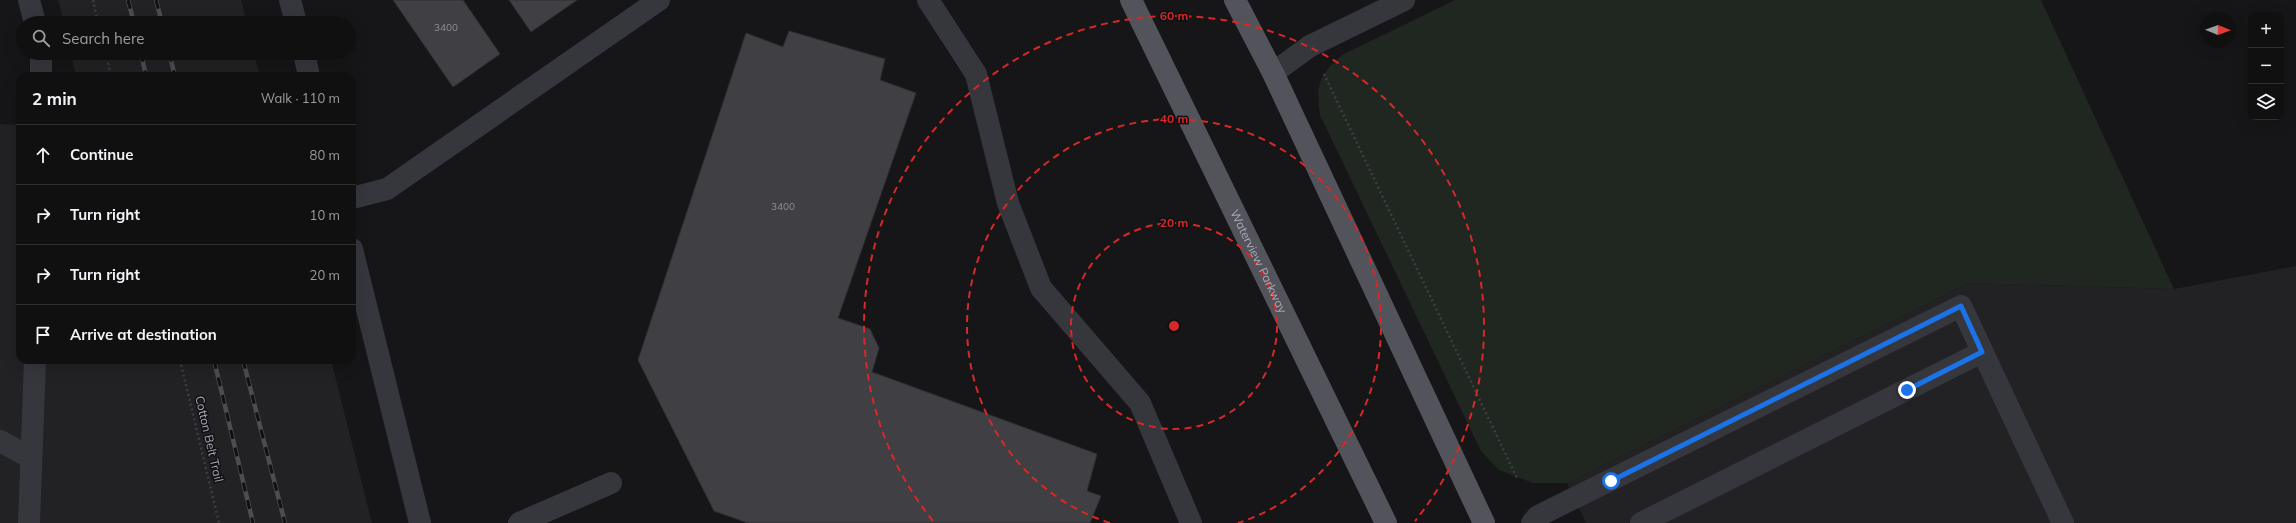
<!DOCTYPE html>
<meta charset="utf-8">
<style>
:root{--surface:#101011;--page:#19191a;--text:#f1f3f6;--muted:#9c9d9f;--line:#303031}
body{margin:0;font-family:Mulish,sans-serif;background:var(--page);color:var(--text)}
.controls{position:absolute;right:12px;top:12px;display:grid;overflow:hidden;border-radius:8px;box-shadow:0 4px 16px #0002}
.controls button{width:36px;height:36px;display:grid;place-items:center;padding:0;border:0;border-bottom:1px solid var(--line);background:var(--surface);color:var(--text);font:20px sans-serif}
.compass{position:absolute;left:2200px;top:12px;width:36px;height:36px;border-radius:50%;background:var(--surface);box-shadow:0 4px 16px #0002;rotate:91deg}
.stop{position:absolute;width:12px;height:12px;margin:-9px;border:3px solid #1a73e8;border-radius:50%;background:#fff}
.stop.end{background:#1a73e8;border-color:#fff;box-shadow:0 1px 4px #0008}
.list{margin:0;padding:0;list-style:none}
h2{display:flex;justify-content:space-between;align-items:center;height:52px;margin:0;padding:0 16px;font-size:17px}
h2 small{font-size:13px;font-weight:400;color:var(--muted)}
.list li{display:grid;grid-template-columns:26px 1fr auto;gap:12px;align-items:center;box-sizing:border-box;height:60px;padding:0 16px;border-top:1px solid var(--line)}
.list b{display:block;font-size:15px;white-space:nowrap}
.list em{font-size:13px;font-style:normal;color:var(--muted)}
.icon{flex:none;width:22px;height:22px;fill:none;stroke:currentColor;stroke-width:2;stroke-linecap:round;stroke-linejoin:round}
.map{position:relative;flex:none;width:2296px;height:523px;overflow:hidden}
.search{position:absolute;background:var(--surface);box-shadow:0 4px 16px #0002;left:16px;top:16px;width:340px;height:44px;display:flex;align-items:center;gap:10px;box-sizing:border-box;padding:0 14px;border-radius:22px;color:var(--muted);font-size:15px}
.panel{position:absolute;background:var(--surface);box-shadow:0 4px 16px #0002;left:16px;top:72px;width:340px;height:292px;border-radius:12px}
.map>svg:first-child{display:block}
</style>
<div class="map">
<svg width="2296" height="523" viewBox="0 0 2296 523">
<rect width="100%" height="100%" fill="#161517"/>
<path fill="#222124" d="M58,0H241L247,23H64Z
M71,53H254L260,76H76Z
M0,124L20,125V360H331L372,523H0Z
M2296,266V523H1586L1567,483L1969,283L2174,289Z"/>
<path fill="#202721" d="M1455,0H2041L2174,289L1969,283L1567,483H1533L1499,470L1481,451L1320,115C1316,85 1318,76 1342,55Z"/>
<path fill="#403f44" stroke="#302f33" d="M393,0H463L500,54L453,87Z
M509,0H577L531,32Z
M789,31L885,59L880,80L916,93L838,318L870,329L879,348L872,372L1097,454L1087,491L1101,496L1090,523H748L714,511L638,360L746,33L783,47Z"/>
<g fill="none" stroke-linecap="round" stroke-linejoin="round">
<path stroke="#3d3d43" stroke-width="2.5" stroke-dasharray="2 3" stroke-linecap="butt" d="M93,0L98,23
M106,53L111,76
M1324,74L1517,478
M180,360L219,523"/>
<path stroke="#36373c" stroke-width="22" d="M29,0L35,23
M290,0L296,23
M928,0L976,74L1008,203L1041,288L1140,403L1191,523
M304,53L309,76
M1273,73L1310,46L1404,0
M41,76V53
M352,198L387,189L659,0
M352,249L420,523
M0,441L31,458
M29,523L35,360
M519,523L611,483
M1532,523L1538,516L1961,306L2063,523
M1641,523L1982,352"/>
<g stroke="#53535b" stroke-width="22">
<path id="s1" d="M1131,0L1386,523"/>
<path d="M1235,0L1273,73L1484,523"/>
</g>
<g stroke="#4c4c53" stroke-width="4.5">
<path id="rail" d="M128,0L134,23
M156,0L162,23
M141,53L146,76
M169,53L175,76
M214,360L253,523
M243,360L285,523"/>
</g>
<use href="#rail" stroke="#111012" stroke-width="3" stroke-dasharray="9" stroke-linecap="butt"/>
</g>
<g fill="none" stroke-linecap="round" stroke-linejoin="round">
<path stroke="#1a73e8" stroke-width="5" d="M1611,481L1961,306L1982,352L1907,390"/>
</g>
<g fill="none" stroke="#d62828" stroke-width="2" stroke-dasharray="7 5">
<circle cx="1174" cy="326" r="103"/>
<path d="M1110 523A207 207 0 1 1 1238 523"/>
<path d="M933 521A310 310 0 1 1 1415 521"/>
</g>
<g text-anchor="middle" stroke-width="3" stroke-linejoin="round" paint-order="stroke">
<g font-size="10" fill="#8e8f9a">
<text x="446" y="31">3400</text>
<text x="783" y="210">3400</text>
</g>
<g font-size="12" fill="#a8aab6" stroke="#111012">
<text dy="4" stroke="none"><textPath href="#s1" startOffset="291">Waterview Parkway</textPath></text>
<text transform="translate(209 439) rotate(77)" y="4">Cotton Belt Trail</text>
</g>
</g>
<circle cx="1174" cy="326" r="6" fill="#d62828" stroke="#111012" stroke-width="2"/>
<g font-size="12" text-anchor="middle" font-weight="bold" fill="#d62828" stroke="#111012" stroke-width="3" stroke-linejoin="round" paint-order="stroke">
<text x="1174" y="20">60 m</text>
<text x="1174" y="123">40 m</text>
<text x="1174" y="227">20 m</text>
</g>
</svg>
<div class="controls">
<button>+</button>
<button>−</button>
<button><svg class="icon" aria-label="layers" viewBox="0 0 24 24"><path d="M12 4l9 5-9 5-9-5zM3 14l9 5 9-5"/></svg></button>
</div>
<svg class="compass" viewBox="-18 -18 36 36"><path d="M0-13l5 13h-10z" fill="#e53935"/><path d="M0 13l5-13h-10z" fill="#9c9d9f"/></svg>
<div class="stop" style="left:1611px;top:481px"></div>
<div class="stop end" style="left:1907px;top:390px"></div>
<div class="search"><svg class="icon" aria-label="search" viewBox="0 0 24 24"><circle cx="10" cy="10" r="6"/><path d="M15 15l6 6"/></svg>Search here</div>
<section class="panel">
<h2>2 min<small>Walk · 110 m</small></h2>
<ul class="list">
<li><svg class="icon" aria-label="ahead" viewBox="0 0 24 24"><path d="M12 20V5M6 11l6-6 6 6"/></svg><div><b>Continue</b></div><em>80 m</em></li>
<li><svg class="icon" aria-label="right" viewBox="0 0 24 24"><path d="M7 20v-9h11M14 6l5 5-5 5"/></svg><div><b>Turn right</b></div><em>10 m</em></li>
<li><svg class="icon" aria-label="right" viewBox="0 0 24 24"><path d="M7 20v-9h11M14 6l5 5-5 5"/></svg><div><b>Turn right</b></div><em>20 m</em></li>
<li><svg class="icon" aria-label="arrive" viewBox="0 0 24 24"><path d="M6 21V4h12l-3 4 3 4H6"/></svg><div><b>Arrive at destination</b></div></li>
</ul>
</section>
</div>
